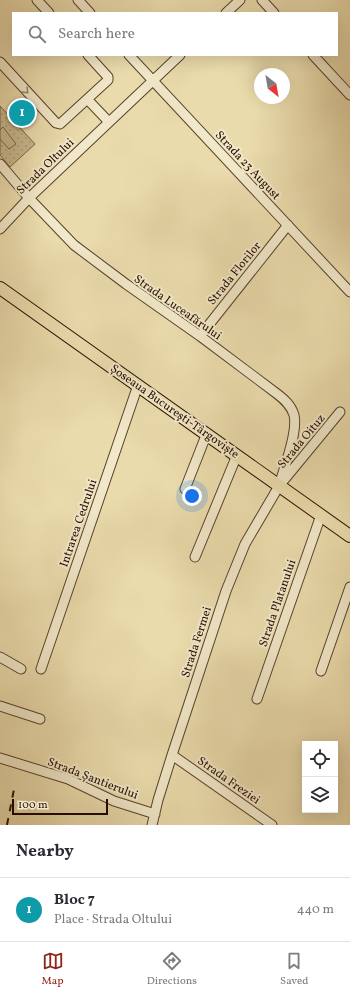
<!DOCTYPE html>
<meta charset="utf-8">
<style>
:root{--surface:#fff;--page:#f7f7f7;--text:#2b2b33;--muted:#7c7c81;--line:#e1e1e2;--accent:#8f2418}
body{margin:0;font-family:Vollkorn,serif;background:var(--page);color:var(--text)}
.controls{position:absolute;right:12px;bottom:12px;display:grid;overflow:hidden;border-radius:0px;box-shadow:0 4px 16px #0002}
.controls button{width:36px;height:36px;display:grid;place-items:center;padding:0;border:0;border-bottom:1px solid var(--line);background:var(--surface);color:var(--text);font:20px sans-serif}
.compass{position:absolute;left:254px;top:68px;width:36px;height:36px;border-radius:50%;background:var(--surface);box-shadow:0 4px 16px #0002;rotate:149deg}
.scale{position:absolute;left:12px;bottom:10px;width:96px;box-sizing:border-box;padding-left:4px;border:2px solid #280e00;border-top:0;font-size:11px;line-height:14px;white-space:nowrap;color:#280e00;-webkit-text-stroke:3px #f1e8c9;paint-order:stroke}
.you{position:absolute;left:192px;top:496px;width:14px;height:14px;margin:-10px;border:3px solid #fff;border-radius:50%;background:#1a73e8;box-shadow:0 0 0 6px #1a73e833}
.badge{display:grid;place-items:center;width:26px;height:26px;border-radius:50%;background:var(--accent);color:#fff;font-size:13px;font-weight:700}
.pin{position:absolute;translate:-50% -50%;border:2px solid #fff;box-shadow:0 1px 4px #0006}
.list{margin:0;padding:0;list-style:none}
h2{display:flex;justify-content:space-between;align-items:center;height:52px;margin:0;padding:0 16px;font-size:17px}
h2 small{font-size:13px;font-weight:400;color:var(--muted)}
.list li{display:grid;grid-template-columns:26px 1fr auto;gap:12px;align-items:center;box-sizing:border-box;height:64px;padding:0 16px;border-top:1px solid var(--line)}
.list b{display:block;font-size:15px;white-space:nowrap}
.list p{margin:0;font-size:13px;white-space:nowrap;color:var(--muted)}
.list em{font-size:13px;font-style:normal;color:var(--muted)}
.icon{flex:none;width:22px;height:22px;fill:none;stroke:currentColor;stroke-width:2;stroke-linecap:round;stroke-linejoin:round}
.map{position:relative;flex:none;width:350px;height:825px;overflow:hidden}
.search{position:absolute;background:var(--surface);box-shadow:0 4px 16px #0002;left:12px;right:12px;top:12px;height:44px;display:flex;align-items:center;gap:10px;box-sizing:border-box;padding:0 14px;border-radius:0px;color:var(--muted);font-size:15px}
.sheet{height:116px;background:var(--surface)}
nav{display:flex;justify-content:space-around;align-items:center;box-sizing:border-box;height:56px;border-top:1px solid var(--line);background:var(--surface);font-size:11px;color:var(--muted)}
nav a{display:grid;justify-items:center;gap:2px}
nav .on{color:var(--accent)}
.map>svg:first-child{display:block}
</style>
<div class="map">
<svg width="350" height="825" viewBox="0 0 350 825">
<defs>
<pattern id="grass-dots" width="8" height="8" patternUnits="userSpaceOnUse"><rect width="8" height="8" fill="#c9b88f"/><path d="M2 2h.1M6 6h.1" fill="none" stroke="#ad9d7a" stroke-width="1.8" stroke-linecap="round"/></pattern>
</defs>
<rect width="100%" height="100%" fill="#eadbac"/>
<filter id="stains"><feTurbulence type="fractalNoise" baseFrequency=".005" numOctaves="4"/><feColorMatrix values="0 0 0 0 .2 0 0 0 0 .09 0 0 0 0 .02 0 0 0 .5 -.17"/></filter>
<radialGradient id="worn" r=".72"><stop offset=".6" stop-color="#630" stop-opacity="0"/><stop offset="1" stop-color="#630" stop-opacity=".3"/></radialGradient>
<path fill="url(#grass-dots)" stroke="#786348" d="M0,106L35,144L10,167L0,155Z"/>
<path fill="#c9b88f" stroke="#786348" d="M3,127L16,144L9,149L0,139V130Z"/>
<g fill="none" stroke-linecap="round" stroke-linejoin="round">
<g stroke="#58412b" stroke-width="11">
<path id="minor" d="M37,0L49,13
M78,0L90,13
M262,0L274,13
M226,13L240,0
M129,55L350,292
M313,55L350,95
M0,62L56,123L60,124L108,80V77L88,55
M88,100L108,121
M0,164L29,198L74,245L126,284L200,336L276,393C284,399 291,405 294,415C298,432 284,468 279,486
M0,229L29,198L180,55
M200,336L288,225
M185,489L207,433
M195,557L237,455
M0,657L21,669
M41,669L138,385
M321,671L350,587
M257,699L321,515
M0,706L40,719
M172,755L272,825
M0,758L68,779L114,801L155,814
M152,825L158,800L172,755L226,591L245,544L279,486L340,412"/>
</g>
<g stroke="#280e00" stroke-width="14">
<path id="major" d="M0,288L350,536"/>
</g>
<use href="#minor" stroke="#f1e8c9" stroke-width="9"/>
<use href="#major" stroke="#eadbac" stroke-width="12"/>
<path stroke="#280e00" stroke-width="2" stroke-dasharray="7 7" stroke-linecap="butt" d="M7,825L15,784"/>
</g>
<defs><path id="oneway-chevron" d="M-2-3.5L2.5 0L-2 3.5" fill="none" stroke-width="1.6" stroke-linecap="round" stroke-linejoin="round"/></defs>
<use stroke="#97866f" href="#oneway-chevron" transform="translate(26 91) rotate(47)"/>
<g text-anchor="middle" stroke-width="4" stroke-linejoin="round" paint-order="stroke">
<g font-size="12" fill="#280e00" stroke="#f1e8c9">
<text transform="translate(248 165) rotate(47)" y="4">Strada 23 August</text>
<text transform="translate(45 166) rotate(-44)" y="4">Strada Oltului</text>
<text transform="translate(234 273) rotate(-51)" y="4">Strada Florilor</text>
<text transform="translate(178 307) rotate(35)" y="4">Strada Luceafărului</text>
<text transform="translate(175 411) rotate(35)" y="4">Șoseaua București-Târgoviște</text>
<text transform="translate(301 441) rotate(-50)" y="4">Strada Oituz</text>
<text transform="translate(78 523) rotate(-71)" y="4">Intrarea Cedrului</text>
<text transform="translate(277 603) rotate(-71)" y="4">Strada Platanului</text>
<text transform="translate(196 642) rotate(-72)" y="4">Strada Fermei</text>
<text transform="translate(93 778) rotate(21)" y="4">Strada Șantierului</text>
<text transform="translate(229 780) rotate(35)" y="4">Strada Freziei</text>
</g>
</g>
<rect width="100%" height="100%" filter="url(#stains)"/>
<rect width="100%" height="100%" fill="url(#worn)"/>
</svg>
<div class="controls">
<button><svg class="icon" aria-label="locate" viewBox="0 0 24 24"><circle cx="12" cy="12" r="6"/><path d="M12 2v4M12 18v4M2 12h4M18 12h4"/></svg></button>
<button><svg class="icon" aria-label="layers" viewBox="0 0 24 24"><path d="M12 4l9 5-9 5-9-5zM3 14l9 5 9-5"/></svg></button>
</div>
<svg class="compass" viewBox="-18 -18 36 36"><path d="M0-13l5 13h-10z" fill="#e53935"/><path d="M0 13l5-13h-10z" fill="#7c7c81"/></svg>
<div class="scale">100 m</div>
<div class="you"></div>
<div class="pin badge" style="left:22px;top:113px;background:#0f9aa8">1</div>
<div class="search"><svg class="icon" aria-label="search" viewBox="0 0 24 24"><circle cx="10" cy="10" r="6"/><path d="M15 15l6 6"/></svg>Search here</div>
</div>
<section class="sheet">
<h2>Nearby<small></small></h2>
<ul class="list">
<li><span class="badge" style="background:#0f9aa8">1</span><div><b>Bloc 7</b><p>Place · Strada Oltului</p></div><em>440 m</em></li>
</ul>
</section>
<nav>
<a class="on"><svg class="icon" aria-label="map" viewBox="0 0 24 24"><path d="M3 6l6-2 6 2 6-2v14l-6 2-6-2-6 2zM9 4v14M15 6v14"/></svg>Map</a>
<a><svg class="icon" aria-label="directions" viewBox="0 0 24 24"><path d="M12 3l9 9-9 9-9-9zM9 14v-3h6M13 9l2 2-2 2"/></svg>Directions</a>
<a><svg class="icon" aria-label="saved" viewBox="0 0 24 24"><path d="M7 4h10v16l-5-4-5 4z"/></svg>Saved</a>
</nav>
